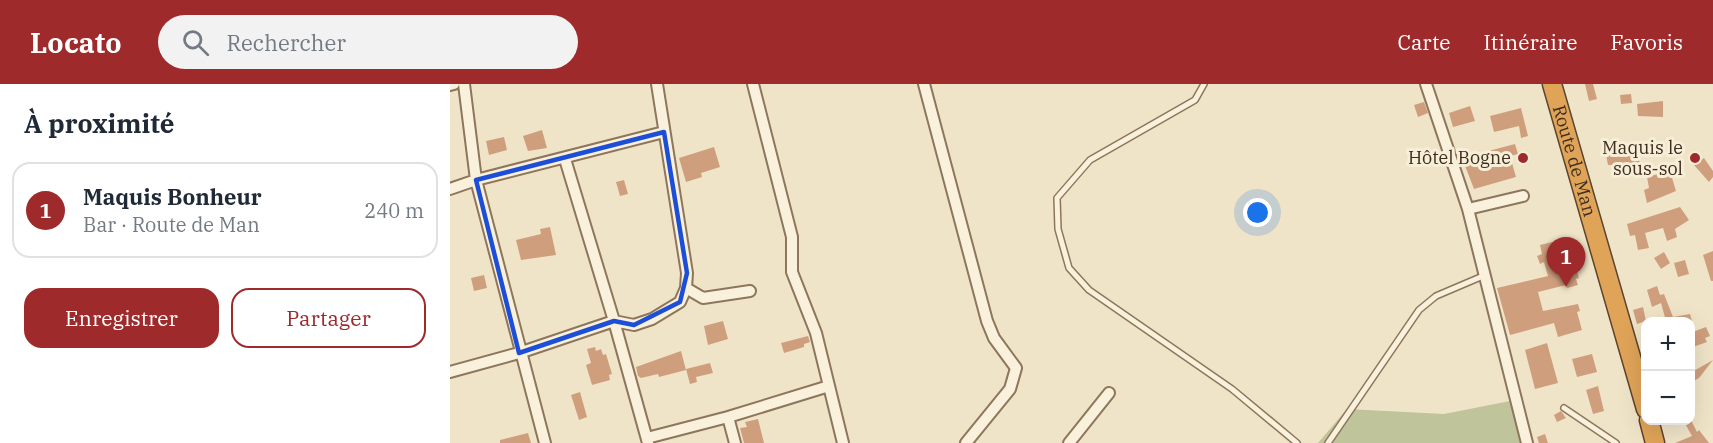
<!DOCTYPE html>
<html lang="fr">
<meta charset="utf-8">
<style>
:root{--surface:#fff;--page:#f2f2f3;--text:#1f2937;--muted:#747a83;--line:#e0e1e3;--accent:#9e2a2b}
body{margin:0;font-family:"IBM Plex Serif",serif;background:var(--page);color:var(--text)}
.controls{position:absolute;right:18px;bottom:18px;display:grid;overflow:hidden;border-radius:12px;box-shadow:0 6px 24px #0002}
.controls button{width:54px;height:54px;display:grid;place-items:center;padding:0;border:0;border-bottom:2px solid var(--line);background:var(--surface);color:var(--text);font:30px sans-serif}
.you{position:absolute;left:808px;top:129px;width:21px;height:21px;margin:-15px;border:4px solid #fff;border-radius:50%;background:#1a73e8;box-shadow:0 0 0 9px #1a73e833}
.badge{display:grid;place-items:center;width:39px;height:39px;border-radius:50%;background:var(--accent);color:#fff;font-size:20px;font-weight:700}
.pin{position:absolute;translate:-50% -50px;filter:drop-shadow(0 2px 3px #0008)}
.pin::after{content:'';position:absolute;top:32px;width:21px;height:18px;background:inherit;clip-path:polygon(0 0,100% 0,50% 100%)}
.list{margin:0;padding:0;list-style:none}
h2{display:flex;justify-content:space-between;align-items:center;height:78px;margin:0;padding:0 24px;font-size:26px}
h2 small{font-size:20px;font-weight:400;color:var(--muted)}
.list li{display:grid;grid-template-columns:39px 1fr auto;gap:18px;align-items:center;box-sizing:border-box;height:96px;margin:0 12px 12px;padding:0 12px;border:2px solid var(--line);border-radius:18px}
.list b{display:block;font-size:22px;white-space:nowrap}
.list p{margin:0;font-size:20px;white-space:nowrap;color:var(--muted)}
.list em{font-size:20px;font-style:normal;color:var(--muted)}
.actions{display:flex;gap:12px;padding:18px 24px}
.actions a{flex:1;padding:14px 0;border:2px solid var(--accent);border-radius:18px;text-align:center;font-size:21px;color:var(--accent)}
.actions .main{background:var(--accent);color:#fff}
.icon{flex:none;width:33px;height:33px;fill:none;stroke:currentColor;stroke-width:2;stroke-linecap:round;stroke-linejoin:round}
.map{position:relative;flex:none;width:1263px;height:359px;overflow:hidden}
header{display:flex;align-items:center;gap:36px;box-sizing:border-box;height:84px;padding:0 30px;background:var(--accent);color:#fff}
header strong{font-size:28px}
nav{display:flex;gap:33px;margin-inline-start:auto;font-size:21px}
.search{width:420px;height:54px;background:var(--page);display:flex;align-items:center;gap:15px;box-sizing:border-box;padding:0 21px;border-radius:33px;color:var(--muted);font-size:22px}
main{display:flex}
aside{flex:1;background:var(--surface)}
.map>svg:first-child{display:block}
</style>
<header>
<strong>Locato</strong>
<div class="search"><svg class="icon" aria-label="search" viewBox="0 0 24 24"><circle cx="10" cy="10" r="6"/><path d="M15 15l6 6"/></svg>Rechercher</div>
<nav><a>Carte</a><a>Itinéraire</a><a>Favoris</a></nav>
</header>
<main>
<aside>
<h2>À proximité<small></small></h2>
<ul class="list">
<li><span class="badge">1</span><div><b>Maquis Bonheur</b><p>Bar · Route de Man</p></div><em>240 m</em></li>
</ul>
<div class="actions"><a class="main">Enregistrer</a><a>Partager</a></div>
</aside>
<div class="map">
<svg width="1263" height="359" viewBox="0 0 1263 359">
<rect width="100%" height="100%" fill="#f0e4c8"/>
<path fill="#bfc49a" d="M1060,317L1071,359H868L897,325L994,330Z"/>
<path fill="#cf9f7d" d="M1135,0H1143L1147,15L1139,17Z
M1181,10L1182,19L1171,20L1170,11Z
M1213,17V33L1188,32L1187,20Z
M974,18L978,29L968,33L964,21Z
M1020,22L1025,37L1003,43L999,29Z
M1071,24L1078,52L1071,54L1069,42L1044,48L1040,32Z
M92,46L97,64L78,67L73,52Z
M54,53L57,66L39,71L36,57Z
M1065,60L1068,70L1060,72L1066,93L1024,105L1012,74Z
M264,63L270,83L251,89L252,93L236,98L229,74Z
M1163,64L1164,67L1183,65L1184,70L1188,69L1190,80L1158,81L1155,65Z
M1254,74L1263,87V93L1259,98L1244,81Z
M1220,87L1226,107L1197,119L1194,106L1199,104L1197,93Z
M174,96L178,110L170,112L166,98Z
M1230,123L1239,136L1225,145L1227,153L1217,157L1213,144L1195,149L1199,164L1188,166L1185,151L1180,152L1177,140Z
M100,143L106,171L71,176L66,156L91,150L90,145Z
M1118,154L1129,194L1126,195L1128,201L1117,204L1116,201L1088,208L1093,227L1128,220L1130,227L1127,228L1132,246L1108,253L1104,239L1060,251L1047,204L1098,192L1094,178L1090,180L1087,172L1092,170L1090,161Z
M1263,167V197H1261L1253,171Z
M1214,168L1220,179L1211,185L1204,174Z
M1235,176L1239,190L1228,193L1224,179Z
M34,191L37,204L24,207L21,194Z
M1207,202L1210,211L1214,210L1223,233L1240,230L1242,237H1216L1211,219L1202,223L1197,206Z
M1193,223L1196,237L1187,240L1183,226Z
M273,237L278,255L258,261L254,242Z
M1256,243L1260,252L1255,254L1257,258L1240,264V249Z
M358,252L360,258L354,260V263L334,269L331,259Z
M1097,259L1108,299L1085,305L1075,266Z
M145,263L146,267L151,265L153,271L156,270L162,290L159,291L160,296L142,301L136,281L141,279L137,265Z
M231,267L236,286L209,293L208,290L191,294L188,292L186,283Z
M1142,270L1147,288L1127,293L1122,275Z
M1263,276L1249,294L1240,299V289Z
M260,279L263,289L246,293L247,298L240,300L236,285Z
M1148,302L1154,327L1143,330L1136,306Z
M130,308L137,333L129,336L121,311Z
M1111,327L1116,334L1107,338L1104,331Z
M308,335L314,359H294L290,344L297,343L295,338Z
M1233,336H1241L1247,348L1249,346L1259,359H1225L1242,352Z
M78,349L81,359H50V356Z
M1095,350L1098,359H1089L1087,353Z"/>
<g fill="none" stroke-linecap="round" stroke-linejoin="round">
<g stroke="#8d765c" stroke-width="8">
<path id="lane" d="M754,0L745,16L640,76L607,114L608,145L619,184L639,206L782,305L847,359
M1114,324L1166,359
M878,359L969,226L986,212L1033,192"/>
</g>
<g stroke="#8d765c" stroke-width="14">
<path id="street" d="M14,0L26,96L95,359
M303,0L342,153V188L366,249L393,359
M474,0L537,237L544,254L566,284L560,305L516,359
M976,0L1018,125L1077,359
M0,1L4,0
M0,105L26,96L214,48
M1018,125L1073,112
M236,204L253,214L300,207
M0,288L69,269L164,237L115,75
M278,333L285,359
M197,354L278,333L379,302
M198,359L164,237L184,241L202,235L230,218L236,204L237,189L207,0
M619,359L659,309"/>
</g>
<g stroke="#5b4430" stroke-width="21">
<g id="highway">
<path id="s1" d="M1102,0L1196,325"/>
<path d="M1199,336L1205,359"/>
</g>
</g>
<use href="#lane" stroke="#faf1dc" stroke-width="5"/>
<use href="#street" stroke="#faf1dc" stroke-width="10"/>
<use href="#highway" stroke="#e0a458" stroke-width="18"/>
</g>
<path fill="none" stroke="#1d4ed8" stroke-width="4.5" stroke-linejoin="round" d="M214,48L237,189L230,218L184,241L164,237L69,269L26,96Z"/>
<g fill="#9e2a2b" stroke="#f7eed8" stroke-width="2">
<circle cx="1073" cy="74" r="6"/>
<circle cx="1245" cy="74" r="6"/>
</g>
<g text-anchor="middle" stroke-width="6" stroke-linejoin="round" paint-order="stroke">
<g font-size="18" fill="#3d2e20" stroke="#f7eed8" text-anchor="end">
<text x="1233" y="70">Maquis le<tspan x="1233" dy="21">sous-sol</tspan></text>
<text x="1061" y="80">Hôtel Bogne</text>
</g>
<g font-size="18" fill="#3d2e20" stroke="#f7eed8">
<text dy="6" stroke="none"><textPath href="#s1" startOffset="80">Route de Man</textPath></text>
</g>
</g>
</svg>
<div class="controls">
<button>+</button>
<button>−</button>
</div>
<div class="you"></div>
<div class="pin badge" style="left:1116px;top:203px">1</div>
</div>
</main>
